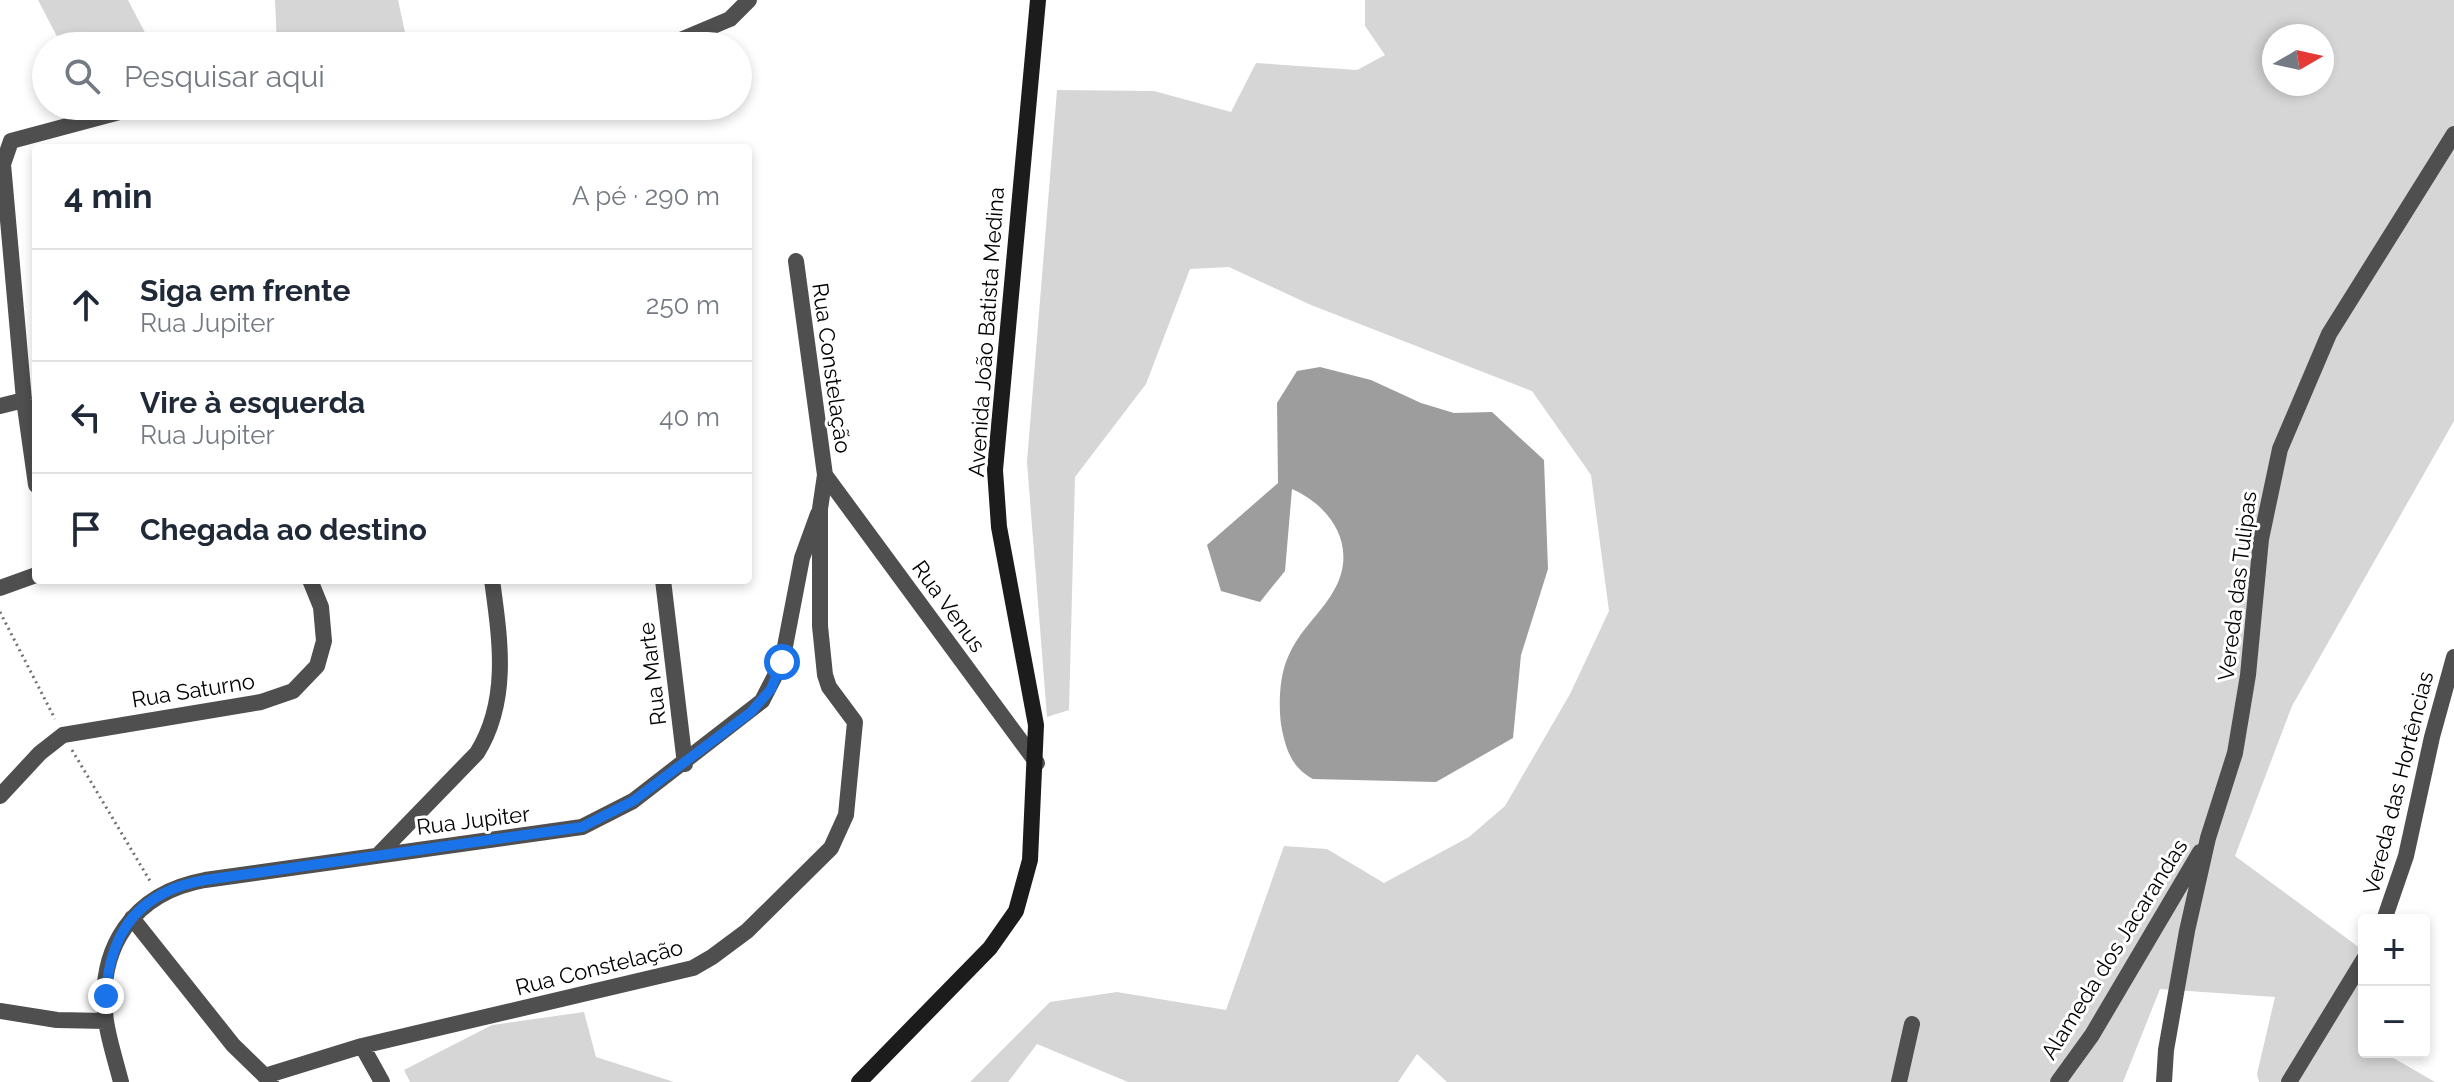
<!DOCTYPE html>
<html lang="pt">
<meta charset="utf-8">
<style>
:root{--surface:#fff;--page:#f6f6f7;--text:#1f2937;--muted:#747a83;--line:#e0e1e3}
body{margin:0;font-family:Raleway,sans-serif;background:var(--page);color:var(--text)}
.controls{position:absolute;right:24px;bottom:24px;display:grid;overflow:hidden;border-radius:8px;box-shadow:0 4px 12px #0003}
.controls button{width:72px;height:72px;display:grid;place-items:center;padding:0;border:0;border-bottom:2px solid var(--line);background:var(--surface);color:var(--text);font:40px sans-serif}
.compass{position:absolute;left:2262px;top:24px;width:72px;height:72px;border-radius:50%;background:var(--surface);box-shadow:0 4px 12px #0003;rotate:81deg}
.stop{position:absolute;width:24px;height:24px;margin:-18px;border:6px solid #1a73e8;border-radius:50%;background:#fff}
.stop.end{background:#1a73e8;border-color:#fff;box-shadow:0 2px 8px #0008}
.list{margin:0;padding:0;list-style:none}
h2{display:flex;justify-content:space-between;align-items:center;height:104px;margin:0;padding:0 32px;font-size:34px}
h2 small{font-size:26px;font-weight:400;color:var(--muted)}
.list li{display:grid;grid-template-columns:52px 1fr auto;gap:24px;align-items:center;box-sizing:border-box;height:112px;padding:0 32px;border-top:2px solid var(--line)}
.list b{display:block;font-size:30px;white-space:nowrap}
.list p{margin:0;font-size:26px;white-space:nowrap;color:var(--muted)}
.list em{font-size:26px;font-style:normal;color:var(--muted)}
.icon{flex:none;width:44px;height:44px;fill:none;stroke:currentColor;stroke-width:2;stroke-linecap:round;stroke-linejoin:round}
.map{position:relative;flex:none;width:2454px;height:1082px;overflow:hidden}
.search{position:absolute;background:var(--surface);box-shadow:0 4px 12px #0003;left:32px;top:32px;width:720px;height:88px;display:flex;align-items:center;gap:20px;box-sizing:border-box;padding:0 28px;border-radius:44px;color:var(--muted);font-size:30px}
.panel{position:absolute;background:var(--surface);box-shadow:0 4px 12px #0003;left:32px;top:144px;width:720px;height:440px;border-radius:8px}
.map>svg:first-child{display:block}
</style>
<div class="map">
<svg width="2454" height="1082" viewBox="0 0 2454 1082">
<rect width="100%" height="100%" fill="#fff"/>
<path fill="#d6d6d6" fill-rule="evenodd" d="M38,0H128L152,46H62Z
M275,0H398L408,46H379L362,40L277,46Z
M1365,0H2454V421L2292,706L2235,856L2364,951V1030L2360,1040L2364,1042V1052H2383L2435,1082H2259L2257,1074L2275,997L2160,989L2123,1082H1447L1417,1054L1398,1082H1128L1037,1044L1008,1082H970L1050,1002L1117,992L1226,1010L1284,846L1327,849L1384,883L1469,837L1505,806L1570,694L1609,611L1591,475L1532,391L1311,305L1229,267L1190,269L1146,384L1075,477L1069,710L1047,717L1027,462L1057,90L1154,91L1231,112L1256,63L1357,70L1385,55L1365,26ZM2274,36H2322V84H2274Z
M584,1012L596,1057L674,1082H410L404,1070L492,1025Z"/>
<path fill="#9d9d9d" d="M1320,367L1371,380L1421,403L1454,413L1492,412L1544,460L1548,569L1521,655L1513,738L1436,782L1313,779C1293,768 1287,753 1282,730C1278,710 1279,676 1288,657C1300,629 1319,616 1333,592C1359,549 1333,507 1292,489L1285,571L1260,602L1221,591L1207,545L1278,483L1277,403L1297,371Z"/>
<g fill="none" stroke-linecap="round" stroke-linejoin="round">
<path stroke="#717171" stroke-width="3" stroke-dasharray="2 4" stroke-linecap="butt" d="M0,612L55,719
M72,750L150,881"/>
<path stroke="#4f4f4f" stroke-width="16" d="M666,46L730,19L749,0
M0,406L24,400
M825,475L1037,763
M36,485L24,400L3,164L11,141L142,106
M663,580L685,764
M0,588L36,575
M0,796L40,753L63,735L261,702L293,691L317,666L324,641L321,607L310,580
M380,853L477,753C510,700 500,639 492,580
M132,918L233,1045L271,1082
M2384,920L2406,856L2432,737L2454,657
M0,1011L57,1020L106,1021
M362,1046L382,1082
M265,1076L362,1046L693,968L712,957L747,931L831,848L846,815L855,722L829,687L825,675L820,626V509L825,475L796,261
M121,1082C116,1062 109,1041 106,1021C96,948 133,893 205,880L582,827L633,801L762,701L782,662L802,558L818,514
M1899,1082L1912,1024
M2058,1082L2092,1035L2200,852
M2164,1082L2166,1050L2187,931L2208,838L2235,753L2248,675L2261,539L2280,449L2329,334L2454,134
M2289,1082L2364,959"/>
<path stroke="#1c1c1c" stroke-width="16" d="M859,1082L990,948L1016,911L1030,860L1036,725L999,527L995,470L1038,0"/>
</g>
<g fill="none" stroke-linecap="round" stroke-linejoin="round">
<path stroke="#1a73e8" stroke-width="10" d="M106,996C109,931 141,891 205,880L582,827L633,801L751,712L771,689L782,662"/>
</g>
<g text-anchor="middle" stroke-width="6" stroke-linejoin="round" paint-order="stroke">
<g font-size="22" fill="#000" stroke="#fff">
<text transform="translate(986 332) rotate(-86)" y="8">Avenida João Batista Medina</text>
<text transform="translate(832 368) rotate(82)" y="8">Rua Constelação</text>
<text transform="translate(2237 586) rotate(-83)" y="8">Vereda das Tulipas</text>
<text transform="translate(949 606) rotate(54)" y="8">Rua Venus</text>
<text transform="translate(652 674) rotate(-97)" y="8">Rua Marte</text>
<text transform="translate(193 690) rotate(-9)" y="8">Rua Saturno</text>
<text transform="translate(2398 783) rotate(-76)" y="8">Vereda das Hortências</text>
<text transform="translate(473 820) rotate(-7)" y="8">Rua Jupiter</text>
<text transform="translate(2114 949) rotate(-58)" y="8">Alameda dos Jacarandas</text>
<text transform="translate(599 967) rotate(-14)" y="8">Rua Constelação</text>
</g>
</g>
</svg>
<div class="controls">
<button>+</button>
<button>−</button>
</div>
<svg class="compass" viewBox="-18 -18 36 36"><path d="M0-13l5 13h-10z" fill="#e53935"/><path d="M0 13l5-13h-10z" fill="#747a83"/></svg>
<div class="stop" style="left:782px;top:662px"></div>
<div class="stop end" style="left:106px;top:996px"></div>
<div class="search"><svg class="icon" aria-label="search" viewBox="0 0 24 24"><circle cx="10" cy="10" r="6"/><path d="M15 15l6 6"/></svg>Pesquisar aqui</div>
<section class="panel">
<h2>4 min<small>A pé · 290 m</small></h2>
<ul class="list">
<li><svg class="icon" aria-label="ahead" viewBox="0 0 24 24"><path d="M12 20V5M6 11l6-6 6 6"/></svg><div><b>Siga em frente</b><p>Rua Jupiter</p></div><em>250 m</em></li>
<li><svg class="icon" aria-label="left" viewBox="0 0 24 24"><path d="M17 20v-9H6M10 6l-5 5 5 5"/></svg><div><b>Vire à esquerda</b><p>Rua Jupiter</p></div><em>40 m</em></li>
<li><svg class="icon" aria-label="arrive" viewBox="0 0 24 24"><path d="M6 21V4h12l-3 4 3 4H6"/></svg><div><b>Chegada ao destino</b></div></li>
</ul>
</section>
</div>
